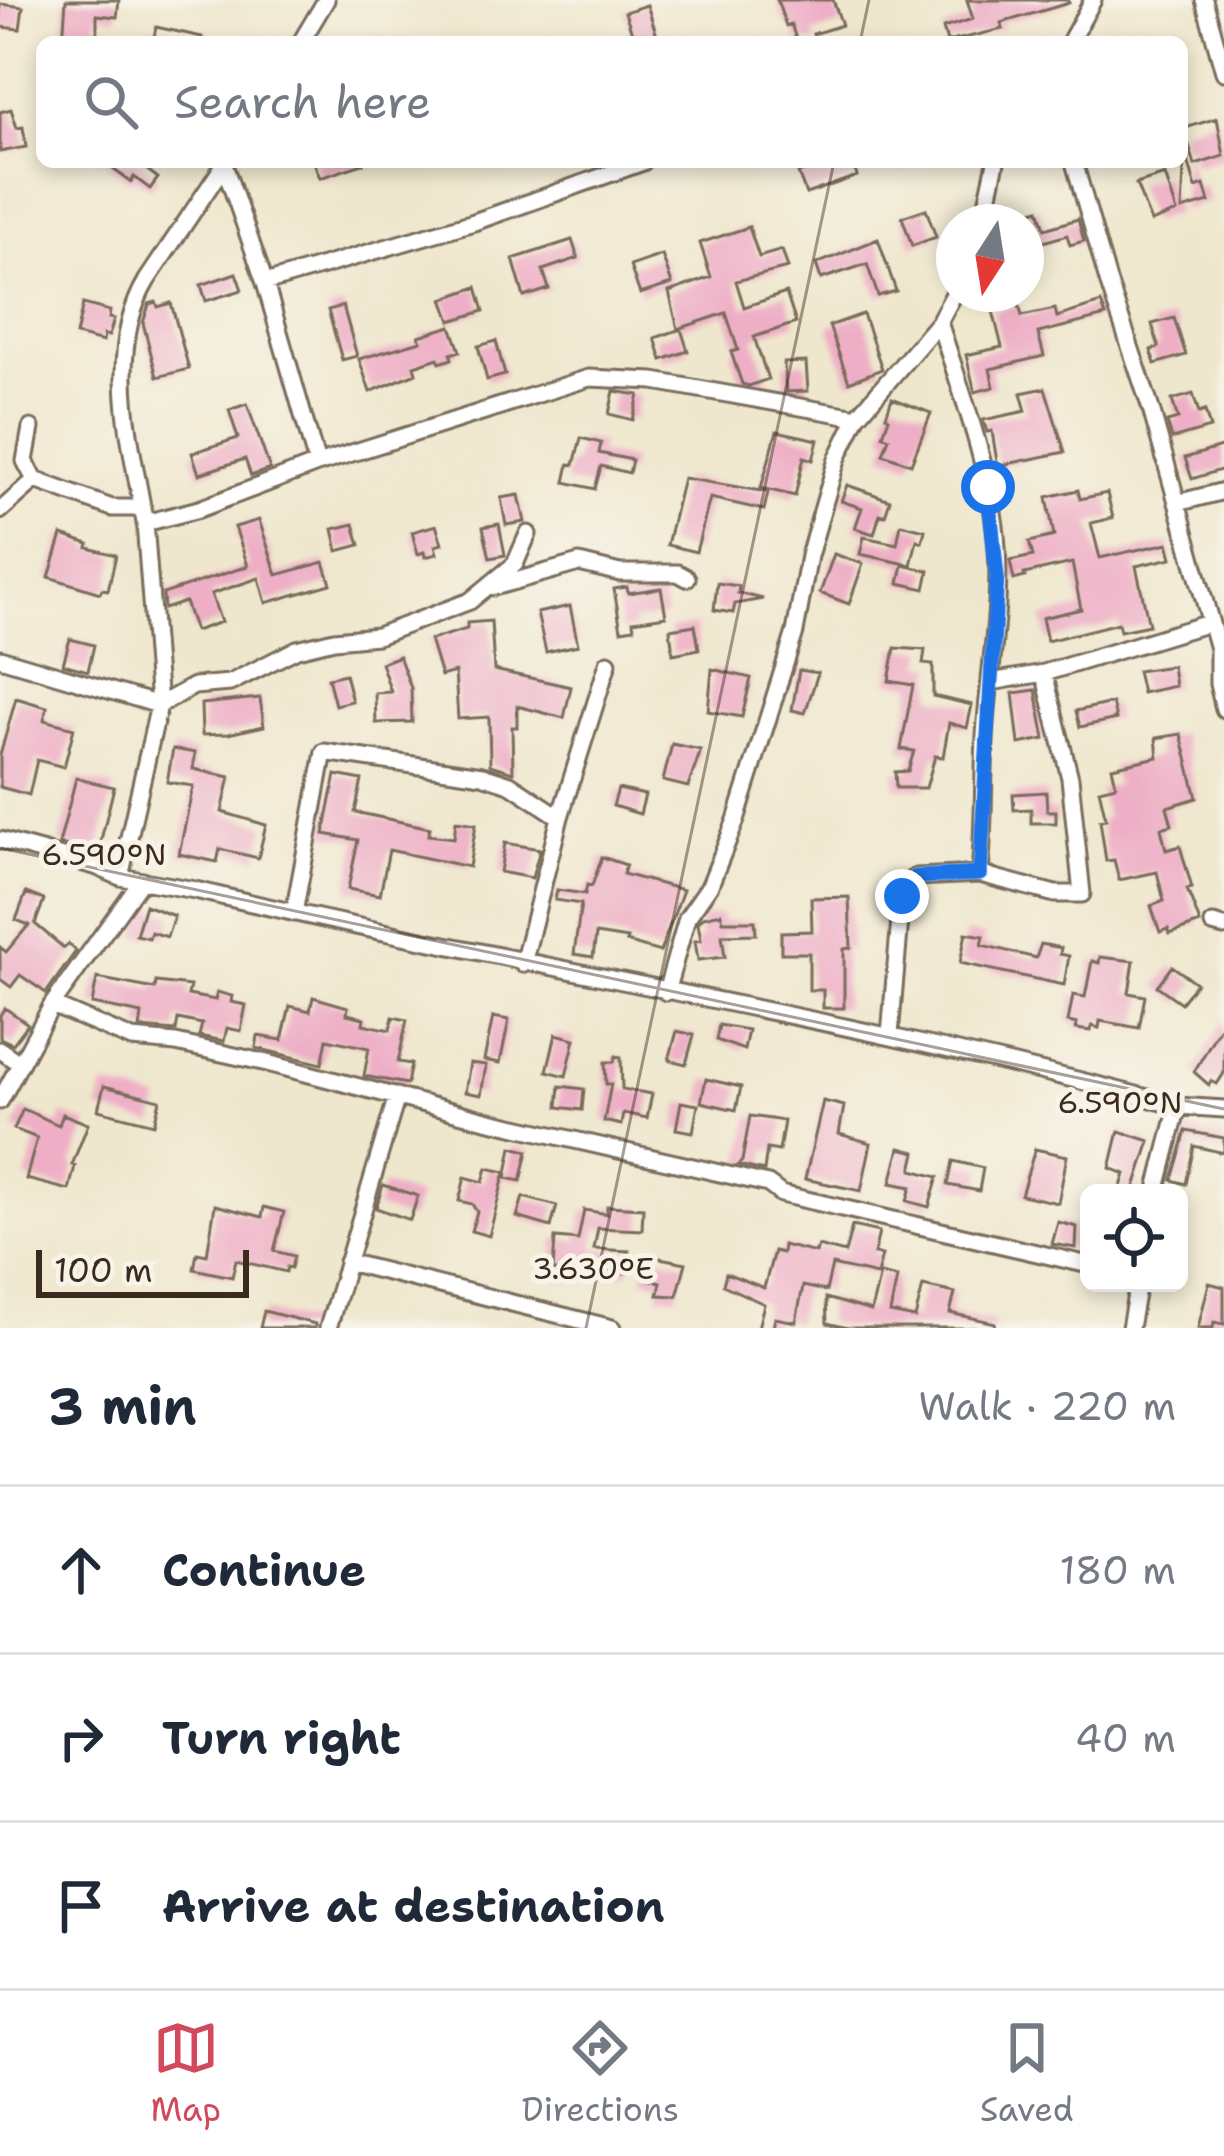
<!DOCTYPE html>
<meta charset="utf-8">
<style>
:root{--surface:#fff;--page:#f6f6f7;--text:#1f2937;--muted:#747a83;--line:#e0e1e3;--accent:#d1495b}
body{margin:0;font-family:"Shantell Sans",sans-serif;background:var(--page);color:var(--text)}
.controls{position:absolute;right:36px;bottom:36px;display:grid;overflow:hidden;border-radius:18px;box-shadow:0 6px 18px #0003}
.controls button{width:108px;height:108px;display:grid;place-items:center;padding:0;border:0;border-bottom:3px solid var(--line);background:var(--surface);color:var(--text);font:60px sans-serif}
.compass{position:absolute;left:936px;top:204px;width:108px;height:108px;border-radius:50%;background:var(--surface);box-shadow:0 6px 18px #0003;rotate:192deg}
.scale{position:absolute;left:36px;bottom:30px;width:213px;box-sizing:border-box;padding-left:12px;border:6px solid #3b2a1e;border-top:0;font-size:33px;line-height:42px;white-space:nowrap;color:#3b2a1e;-webkit-text-stroke:9px #f7f3e8;paint-order:stroke}
.stop{position:absolute;width:36px;height:36px;margin:-27px;border:9px solid #1a73e8;border-radius:50%;background:#fff}
.stop.end{background:#1a73e8;border-color:#fff;box-shadow:0 3px 12px #0008}
.list{margin:0;padding:0;list-style:none}
h2{display:flex;justify-content:space-between;align-items:center;height:156px;margin:0;padding:0 48px;font-size:51px}
h2 small{font-size:39px;font-weight:400;color:var(--muted)}
.list li{display:grid;grid-template-columns:78px 1fr auto;gap:36px;align-items:center;box-sizing:border-box;height:168px;padding:0 48px;border-top:3px solid var(--line)}
.list b{display:block;font-size:45px;white-space:nowrap}
.list em{font-size:39px;font-style:normal;color:var(--muted)}
.icon{flex:none;width:66px;height:66px;fill:none;stroke:currentColor;stroke-width:2;stroke-linecap:round;stroke-linejoin:round}
.map{position:relative;flex:none;width:1224px;height:1328px;overflow:hidden}
.search{position:absolute;background:var(--surface);box-shadow:0 6px 18px #0003;left:36px;right:36px;top:36px;height:132px;display:flex;align-items:center;gap:30px;box-sizing:border-box;padding:0 42px;border-radius:18px;color:var(--muted);font-size:45px}
.sheet{height:660px;background:var(--surface)}
nav{display:flex;justify-content:space-around;align-items:center;box-sizing:border-box;height:168px;border-top:3px solid var(--line);background:var(--surface);font-size:33px;color:var(--muted)}
nav a{display:grid;justify-items:center;gap:6px}
nav .on{color:var(--accent)}
.map>svg:first-child{display:block}
</style>
<div class="map">
<svg width="1224" height="1328" viewBox="0 0 1224 1328">
<rect width="100%" height="100%" fill="#f7f3e8"/>
<filter id="ink" filterUnits="userSpaceOnUse"><feTurbulence type="fractalNoise" baseFrequency=".00833" numOctaves="2"/><feDisplacementMap in="SourceGraphic" scale="24" xChannelSelector="R" yChannelSelector="G"/><feConvolveMatrix kernelMatrix="1 2 1 2 8 2 1 2 1" color-interpolation-filters="sRGB"/></filter>
<filter id="wash" filterUnits="userSpaceOnUse"><feTurbulence type="fractalNoise" baseFrequency=".004" numOctaves="4" result="noise"/><feDisplacementMap in="SourceGraphic" scale="48" xChannelSelector="R" yChannelSelector="G"/><feGaussianBlur stdDeviation="2.7" result="paint"/><feColorMatrix in="noise" values="0 0 0 0 0 0 0 0 0 0 0 0 0 0 0 0 0 1.4 0 .05"/><feComposite in="paint" operator="in"/></filter>
<g filter="url(#wash)">
<rect width="100%" height="100%" fill="#efe7cd"/>
<g id="blocks">
<path fill="#eeafc6" d="M66,0H119L117,17L97,15V42H63Z
M777,0H833L842,25L813,34L816,42H797L791,24L786,26Z
M967,0H1068L1069,3L1001,23L1003,29L947,42L943,28L973,19Z
M0,4L23,7L20,29L0,27Z
M647,5L659,42H635L625,12Z
M156,27L202,37V42H153Z
M11,109L17,128L23,127L26,147L0,152V112Z
M1217,118L1224,156L1195,165L1189,145L1182,148V129Z
M1185,150L1196,188L1204,185L1209,202L1182,210Z
M103,162H137L158,178L150,189L134,177L131,182Z
M314,162H363V164L320,178Z
M830,162H852L857,176L806,194L798,173Z
M1165,175L1177,212L1151,222L1136,184Z
M926,209L936,237L912,246L902,217Z
M1039,209L1045,229L1078,219L1084,241L1070,245L1067,235L1026,247V213Z
M749,227L759,257L782,250L788,268L736,281L744,307L786,293L796,323L754,337L768,379L749,386L742,384L731,352L738,350L726,313L678,329L669,292L711,277L700,243Z
M878,239L896,291L878,296L867,264L821,279L816,264Z
M572,240L578,258L543,270L549,289L524,297L513,259Z
M662,255L672,284L640,294L630,266Z
M236,273L242,290L206,301L201,285Z
M477,287L484,311L451,321L443,299Z
M156,302L158,307L171,303L189,369L157,377L143,323L149,304Z
M1101,303L1106,316L1038,333L1044,356L990,369L994,387L975,392L966,355L1002,347L993,311L1019,305L1022,316L1055,309L1057,317Z
M83,304L110,311L109,318L114,319L109,336L104,335L103,342L76,335Z
M343,306L357,356L342,360L328,310Z
M863,314L882,369L849,382L829,326Z
M1174,318L1186,355L1155,364L1151,350L1159,347L1152,324Z
M451,326L460,351L451,354L452,359L440,363L438,358L414,366L416,373L370,392L359,359L421,341L419,336Z
M681,329L688,351L662,360L655,338Z
M496,341L505,375L487,380L478,346Z
M806,362L808,391L786,392L784,363Z
M1045,388L1065,452L1002,465L1008,491L1002,493L992,431L987,432L983,420L1026,411L1021,393Z
M614,391L639,395L633,420L609,414Z
M1193,394L1199,413L1205,411L1210,428L1172,439L1167,422L1178,419L1172,400Z
M892,398L931,413L911,464L883,454L889,438L883,435L889,418L886,416Z
M247,404L270,469L251,476L245,459L199,474L192,453L238,438L229,410Z
M777,431L818,440L813,460L804,457L795,496L761,488Z
M581,438L601,443L599,453L632,460L629,473L601,466L595,489L565,482L569,464L574,465Z
M1224,446V469L1192,479L1185,458Z
M683,478L768,492L764,510L710,498L696,552L667,545Z
M847,485L890,500L885,516L880,514L874,534L855,528L862,508L841,501Z
M1078,490L1080,499L1107,493L1113,518L1091,523L1100,558L1168,543L1172,558L1136,566L1149,625L1120,631L1118,623L1047,641L1042,618L1081,609L1072,563L1024,574L1025,577L1014,580L1010,561L1033,556L1029,542L1054,536L1047,497Z
M519,495L525,522L506,525L501,498Z
M259,520L277,575L324,562L331,584L266,603L259,578L211,594L221,622L195,631L185,602L164,609L163,594L248,566L235,527Z
M354,524L360,545L338,551L333,529Z
M499,524L505,555L490,558L483,527Z
M901,524L925,530L922,542L917,540L911,565L860,554L864,537L897,544Z
M436,525L442,544L435,546L437,554L425,557L424,552L418,554L412,532Z
M62,535L89,544L88,548L116,555L108,590L102,589L100,593L49,577Z
M834,554L863,564L849,604L820,593Z
M903,565L929,571L925,589L899,583Z
M717,583L739,586L738,593L763,599L735,604L733,613L714,610Z
M627,587L628,593L661,588L666,616L633,621L634,628L621,630L614,589Z
M570,606L578,645L546,652L537,613Z
M491,621L494,670L571,687L564,718L517,706V727H512L513,772L490,765L489,717L458,719L455,672L441,676L430,640L467,629V623Z
M695,625L699,649L673,654L670,629Z
M70,639L94,645L88,671L63,664Z
M895,648L925,650L923,664L933,665V696L972,705L967,728L949,723L943,757L935,756L926,788H896L895,772L908,771L914,751L901,749L913,685L889,681Z
M399,656L411,688L412,722L376,723L375,693L391,692L381,663Z
M1172,666L1175,686L1142,693L1137,671Z
M712,669L751,678L742,717L708,711Z
M799,670L818,673L805,713L792,710Z
M345,674L352,701L335,705L328,678Z
M1036,690L1045,739L1019,744L1013,693Z
M16,698L47,707L44,720L74,728L64,767L37,760L29,795L0,787V755Z
M260,698L264,726L228,734L202,735L201,704Z
M1112,703L1116,719L1080,727L1076,711Z
M1181,734L1197,798L1167,807L1172,825L1161,828L1166,850L1180,846L1192,888L1187,889L1200,923L1170,934L1168,929L1160,932L1151,906L1164,901L1157,872L1119,880L1114,860L1106,861L1100,820L1106,819L1099,789L1116,785L1112,767L1158,757L1156,738Z
M672,744L701,750L688,787L663,781Z
M173,749L195,753L193,769L230,777L222,812L266,825L258,858L220,849L217,862L179,854L193,786L167,782Z
M336,775L362,780L355,812L430,828L428,835L454,838L456,821L476,824L469,867L389,850L380,895L348,889L358,840L324,834Z
M76,778L114,787L98,852L59,844Z
M618,789L645,795L640,814L613,806Z
M1046,792L1047,811H1056V823H1031V809L1014,810L1013,794Z
M505,843L540,849L532,878L500,872Z
M602,857L626,865L623,874L683,890L660,952L626,942L627,939L596,934L593,957L574,954L581,904L555,900L557,890L585,894L587,885L592,886Z
M26,893L44,900L35,924L64,948L69,944L76,951L46,993L20,975L11,987L0,979V947L6,952L29,925L16,920Z
M849,897L851,948L844,949V1008H823V990H809V953H781V932L812,931L811,898Z
M145,905L174,916L167,937L151,932L149,938L136,935Z
M721,913L723,921H755L756,934L722,935L725,957L698,960L695,941L701,940L698,923L703,917Z
M966,933L984,936L982,945L1036,958L1041,944L1061,948L1060,954L1069,956L1064,985L960,963Z
M1100,957L1134,961L1129,993L1145,996L1139,1028L1100,1021L1099,1028L1092,1026L1091,1031L1076,1029L1077,1024L1068,1022L1073,995L1085,997L1092,961L1099,963Z
M1172,966L1196,983L1181,1003L1157,986Z
M97,978L155,989L156,982L190,986L188,995L215,1000L217,992L232,996L231,1002L246,1005L241,1031L227,1028L224,1041L199,1036L202,1024L178,1019L176,1031L140,1028L142,1014L92,1004Z
M313,997L348,1007L347,1014L364,1018L363,1024L390,1030L393,1017L407,1020L398,1062L411,1064L407,1084L364,1076L369,1048L327,1039L322,1064L256,1048L258,1036L282,1040L290,1006L310,1011Z
M5,1008L28,1024L13,1044L0,1038V1015Z
M493,1017L509,1020L500,1063L484,1060Z
M1224,1020V1073L1217,1084L1211,1081L1209,1085L1194,1072Z
M719,1025L748,1030L744,1050L716,1040Z
M677,1031L694,1035L686,1064L669,1060Z
M556,1034L575,1039L566,1076L547,1071Z
M616,1056L621,1057L622,1089L652,1094L647,1118L623,1113L621,1125L604,1121L611,1084H606L605,1062H614Z
M470,1063L486,1065L481,1095L465,1092Z
M706,1079L741,1087L736,1110L701,1102Z
M104,1086L160,1100L154,1124L98,1110Z
M560,1086L584,1089L582,1110L558,1107Z
M823,1101L844,1106L839,1134L871,1143L861,1191L805,1179Z
M681,1102L698,1105L693,1132L676,1129Z
M23,1109L59,1125L63,1114L88,1124L72,1165L75,1166L69,1190L26,1179L37,1138L14,1129Z
M750,1116L784,1121L779,1151L767,1149L764,1171L738,1165L742,1161Z
M1119,1131L1150,1141L1133,1193H1119L1125,1174L1110,1168Z
M1186,1131L1224,1138V1153L1194,1146L1186,1184L1172,1180Z
M512,1147L528,1151L521,1181L506,1178Z
M900,1148L916,1152L912,1170L938,1177L929,1207L907,1201L911,1187L891,1183Z
M1035,1149L1067,1156L1058,1203L1021,1195Z
M953,1161L983,1168L979,1191L948,1185Z
M487,1168L505,1172L489,1236L471,1231L477,1212L472,1204L459,1201L465,1177L483,1182Z
M383,1185L418,1196L410,1220L376,1208Z
M523,1197L557,1206L551,1227L517,1217Z
M215,1205L262,1217L264,1207L284,1212L274,1251L294,1256L291,1268L287,1267L286,1272L236,1260L232,1277L194,1269L197,1253L207,1255Z
M607,1206L643,1208L642,1230L598,1228L594,1249L629,1251L628,1273L572,1271L571,1281L559,1280V1271H553L555,1238L578,1240L584,1210L607,1214Z
M1058,1222L1077,1227L1076,1248L1052,1244Z
M852,1226L879,1232L874,1254L882,1255L877,1275L832,1265L826,1291L803,1286L796,1322L775,1318L773,1328H758L764,1304L723,1285L726,1273L764,1288L774,1251L782,1253L783,1245L816,1253L818,1246L845,1253Z
M649,1256L686,1263L677,1296L658,1295L661,1282L643,1278Z
M880,1274L897,1278L890,1313L915,1318L923,1286L955,1293L950,1313L995,1323L994,1328H848L827,1323L826,1298L871,1311Z
M1209,1283L1224,1287V1324L1214,1322L1213,1328H1198Z
M264,1311L315,1324V1328H260Z"/>
</g>
</g>
<g filter="url(#ink)">
<use href="#blocks" fill-opacity="0" stroke="#7a6c5b" stroke-width="3"/>
<g fill="none" stroke-linecap="round" stroke-linejoin="round">
<g stroke="#7a6c5b" stroke-width="21">
<path id="street" d="M1204,0L1224,72
M301,42L326,0
M1070,42L1093,0
M1074,162L1108,281L1151,409L1218,649V684L1224,709
M224,165L265,283L317,464
M983,222L996,162
M265,283L474,222L643,162
M939,322C960,388 986,457 995,526C1004,596 989,667 985,736C983,783 984,828 980,874
M31,428L25,461L35,480L112,508H143
M1177,503L1224,491
M0,511L35,480
M145,523C132,445 104,352 147,280L226,162
M494,587L579,563L620,573H678L687,578
M0,658L159,705L194,686L230,683L297,649L334,640L377,636L470,601L515,564L528,534
M991,682L1044,673L1209,623
M0,840L95,866L120,877L195,890C522,967 854,1019 1178,1106L1224,1109
M120,877L159,705L145,523L199,509L317,464L589,378L654,381L857,417
M294,913L324,752L482,775L510,784L560,817
M1213,924L1224,927
M523,964L560,817L608,663
M666,992L687,918L710,885L736,820L795,632L809,556L837,459L857,417L939,322L954,294
M52,1005L132,1039L176,1043L267,1063L486,1120L768,1184L781,1194L1089,1265
M890,1035L902,896L908,882L916,877L980,874L1055,894H1082L1070,778L1044,673
M0,1050L19,1063
M0,1101L52,1005L140,882
M1156,1193L1178,1106
M347,1262L612,1328
M328,1328L397,1096
M1130,1328L1138,1283"/>
</g>
<use href="#street" stroke="#fff" stroke-width="15"/>
</g>
</g>
<g fill="none" stroke-linecap="round" stroke-linejoin="round" filter="url(#ink)">
<path stroke="#1a73e8" stroke-width="15" d="M902,896L916,877L980,874L997,577L988,487"/>
</g>
<path fill="none" stroke="#3b2a1e" stroke-width="3" stroke-opacity="0.45" d="M860,42L869,0M0,848L1224,1109M586,1328L834,162"/>
<g font-size="30" text-anchor="middle" fill="#3b2a1e" stroke="#f7f3e8" stroke-width="10" stroke-linejoin="round" paint-order="stroke">
<text x="104" y="865">6.590°N</text>
<text x="1120" y="1113">6.590°N</text>
<text x="593" y="1279">3.630°E</text>
</g>
</svg>
<div class="controls">
<button><svg class="icon" aria-label="locate" viewBox="0 0 24 24"><circle cx="12" cy="12" r="6"/><path d="M12 2v4M12 18v4M2 12h4M18 12h4"/></svg></button>
</div>
<svg class="compass" viewBox="-18 -18 36 36"><path d="M0-13l5 13h-10z" fill="#e53935"/><path d="M0 13l5-13h-10z" fill="#747a83"/></svg>
<div class="scale">100 m</div>
<div class="stop" style="left:988px;top:487px"></div>
<div class="stop end" style="left:902px;top:896px"></div>
<div class="search"><svg class="icon" aria-label="search" viewBox="0 0 24 24"><circle cx="10" cy="10" r="6"/><path d="M15 15l6 6"/></svg>Search here</div>
</div>
<section class="sheet">
<h2>3 min<small>Walk · 220 m</small></h2>
<ul class="list">
<li><svg class="icon" aria-label="ahead" viewBox="0 0 24 24"><path d="M12 20V5M6 11l6-6 6 6"/></svg><div><b>Continue</b></div><em>180 m</em></li>
<li><svg class="icon" aria-label="right" viewBox="0 0 24 24"><path d="M7 20v-9h11M14 6l5 5-5 5"/></svg><div><b>Turn right</b></div><em>40 m</em></li>
<li><svg class="icon" aria-label="arrive" viewBox="0 0 24 24"><path d="M6 21V4h12l-3 4 3 4H6"/></svg><div><b>Arrive at destination</b></div></li>
</ul>
</section>
<nav>
<a class="on"><svg class="icon" aria-label="map" viewBox="0 0 24 24"><path d="M3 6l6-2 6 2 6-2v14l-6 2-6-2-6 2zM9 4v14M15 6v14"/></svg>Map</a>
<a><svg class="icon" aria-label="directions" viewBox="0 0 24 24"><path d="M12 3l9 9-9 9-9-9zM9 14v-3h6M13 9l2 2-2 2"/></svg>Directions</a>
<a><svg class="icon" aria-label="saved" viewBox="0 0 24 24"><path d="M7 4h10v16l-5-4-5 4z"/></svg>Saved</a>
</nav>
